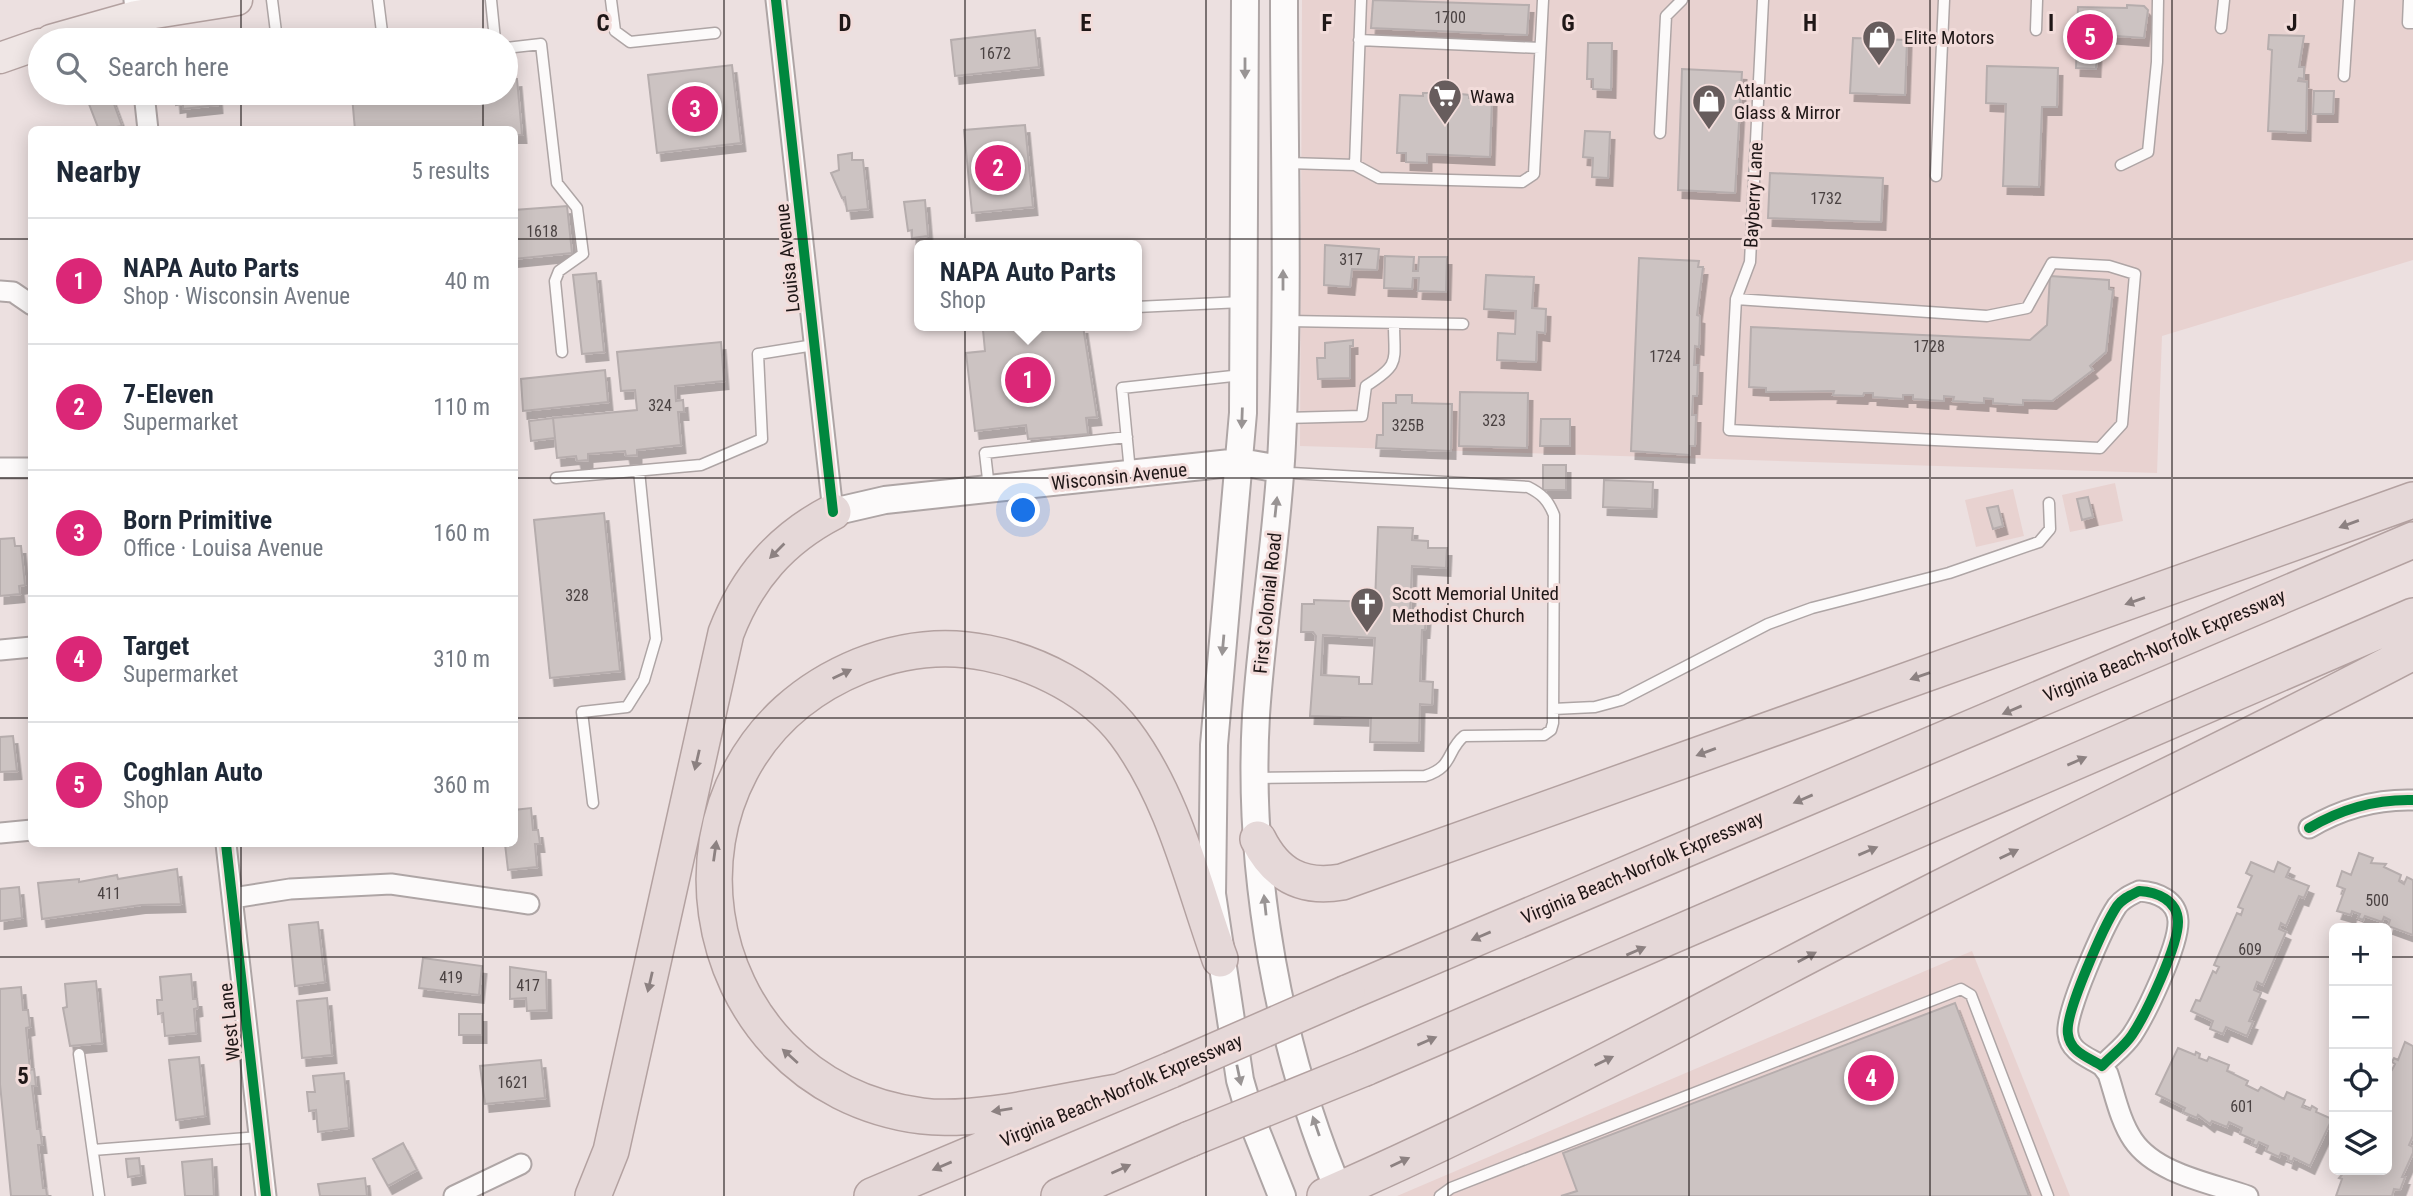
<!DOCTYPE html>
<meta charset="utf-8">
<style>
:root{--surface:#fff;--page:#f6f6f7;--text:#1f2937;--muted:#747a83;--line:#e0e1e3;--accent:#db2777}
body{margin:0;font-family:"Roboto Condensed",sans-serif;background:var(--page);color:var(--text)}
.controls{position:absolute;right:21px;bottom:21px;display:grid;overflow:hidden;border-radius:10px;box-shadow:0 4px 18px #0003}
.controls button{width:63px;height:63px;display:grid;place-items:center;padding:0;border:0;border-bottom:2px solid var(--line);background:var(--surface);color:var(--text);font:35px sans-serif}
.you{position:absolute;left:1024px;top:511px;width:24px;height:24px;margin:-18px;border:5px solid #fff;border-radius:50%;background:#1a73e8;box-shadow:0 0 0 10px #1a73e833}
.badge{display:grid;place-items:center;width:46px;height:46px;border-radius:50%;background:var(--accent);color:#fff;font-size:23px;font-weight:700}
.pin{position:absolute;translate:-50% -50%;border:4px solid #fff;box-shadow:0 2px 7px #0006}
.popup{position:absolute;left:914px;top:240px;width:228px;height:91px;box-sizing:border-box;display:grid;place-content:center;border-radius:10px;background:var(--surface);filter:drop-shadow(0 2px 5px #0005);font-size:23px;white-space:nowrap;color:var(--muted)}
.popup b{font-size:26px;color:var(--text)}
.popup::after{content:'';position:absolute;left:50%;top:100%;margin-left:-14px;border:14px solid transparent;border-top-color:var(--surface)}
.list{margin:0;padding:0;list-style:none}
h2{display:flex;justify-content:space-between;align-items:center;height:91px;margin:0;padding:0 28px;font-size:30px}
h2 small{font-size:23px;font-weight:400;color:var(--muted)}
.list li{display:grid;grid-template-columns:46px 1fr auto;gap:21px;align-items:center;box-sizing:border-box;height:126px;padding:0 28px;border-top:2px solid var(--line)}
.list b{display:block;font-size:26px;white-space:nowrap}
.list p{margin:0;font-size:23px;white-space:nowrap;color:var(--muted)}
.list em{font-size:23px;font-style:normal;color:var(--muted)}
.icon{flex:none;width:38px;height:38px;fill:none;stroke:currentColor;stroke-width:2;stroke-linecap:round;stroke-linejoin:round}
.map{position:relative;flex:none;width:2413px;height:1196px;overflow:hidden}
.search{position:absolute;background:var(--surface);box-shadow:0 4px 18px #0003;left:28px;top:28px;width:490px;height:77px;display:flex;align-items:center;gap:18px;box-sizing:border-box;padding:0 24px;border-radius:38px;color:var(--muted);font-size:26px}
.panel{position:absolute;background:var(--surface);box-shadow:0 4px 18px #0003;left:28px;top:126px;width:490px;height:721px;border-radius:10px}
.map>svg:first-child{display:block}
</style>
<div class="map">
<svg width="2413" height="1196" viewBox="0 0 2413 1196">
<defs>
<filter id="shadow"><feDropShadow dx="4.5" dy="8" stdDeviation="0" flood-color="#0004"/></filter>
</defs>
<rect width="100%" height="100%" fill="#ece0e0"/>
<path fill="#e8d2d0" d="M1302,0H2413V260L2162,336L2157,473L1300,446Z
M2115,483L2123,521L2070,532L2062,495Z
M2013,489L2024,536L1976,547L1965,500Z
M1972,951L2070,1196H1397Z"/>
<path fill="#ccc3c2" stroke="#b6adad" stroke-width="2" fill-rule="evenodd" filter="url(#shadow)" d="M1373,0L1529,5L1527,35L1371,28Z
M2127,5L2144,6L2148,10L2144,38L2103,35L2102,47H2097L2096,69L2076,68L2078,7L2127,8Z
M1035,30L1039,67L955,76L951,40Z
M2269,35L2304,36L2299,67H2304V79L2299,78L2298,81L2307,82L2306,133L2268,131L2272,50L2268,49Z
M1853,38L1907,40L1905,95L1850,93Z
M1588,43H1612L1611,90L1593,89V79H1587Z
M732,65L741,143L657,153L648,75Z
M1987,66L2058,68L2057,107H2042L2039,187L2003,186L2006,104L1986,103Z
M1682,69L1742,72L1735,193L1678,190Z
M517,79L522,135H514V130H355L352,96L402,93H506V80Z
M1438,87L1455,88L1461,94L1469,95V98L1492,99L1490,157L1427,154V163L1406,162V153H1397L1400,95L1423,96V93H1431Z
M2314,91H2334L2333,114H2313Z
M175,93H217L218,105L183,109V104L176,105Z
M111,96L122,126L99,130L89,104Z
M1025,125L1033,207L972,213L964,130Z
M1585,131L1610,132L1608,178L1592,177L1593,158L1583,157Z
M852,153V160H863L868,209L847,211L845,197L842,198L831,173L839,170L838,155Z
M1770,173L1883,178L1881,222L1768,218Z
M925,200L928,236L912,238V230L908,231L904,202Z
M567,206L572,253L514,259V210Z
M1325,245L1379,249L1377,270L1352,269L1350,287L1324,285Z
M1385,256L1414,257L1413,271H1418L1419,257H1447L1446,292L1418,291L1419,278H1413L1412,289L1384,288Z
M1639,258L1699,261L1698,267H1703L1697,315L1700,316L1699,347L1695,346L1694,365H1698L1697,396H1693L1692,415H1696L1695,446H1690V455L1631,451Z
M596,273L604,352L582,354L573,275Z
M1486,275L1534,277L1532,308L1546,309L1545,333L1537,332L1536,362L1497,360L1498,333L1515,334L1516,311L1484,309Z
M2050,276L2109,280V289L2113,290L2106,352L2090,366L2093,370L2052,401L2023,400V405L1993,403V399L1984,398V403L1953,401L1954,397L1944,396V401L1913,399V395H1903V399L1873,397V393H1864L1863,396L1833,395L1834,391L1766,392V388L1749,387L1751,327L2030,340L2047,325Z
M1024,326H1083L1097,417L1086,418L1088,434L1028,439L1026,425L975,431L966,353L985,351L983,330Z
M1353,340V346H1350V378L1318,379L1317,358H1325V343Z
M721,342L724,381L675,386L676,401L683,400L684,412H678L681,445L637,450V455L626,456L625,451L588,454V460L577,461L576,456L557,458L553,418L637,410L635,390L621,391L617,352Z
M605,370L608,402L523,411L521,379Z
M1460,392L1528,393L1527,448L1459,446Z
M1396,395H1412V403L1452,404L1451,451L1376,448L1377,435H1383V403H1396Z
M553,418L555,438L531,441L529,421Z
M1541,419H1570V446H1540Z
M1543,465H1566V490H1543Z
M1604,480L1653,482L1652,509L1603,507Z
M2088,497L2093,517L2082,520L2077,499Z
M1998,506L2003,526L1993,529L1987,508Z
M604,513L620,671L550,678L534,520Z
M1378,527L1413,528L1412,540L1428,541V548H1447L1446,568L1412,566L1410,615H1426L1425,630H1422L1420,681L1433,682L1432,705L1420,704L1419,743L1370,742L1371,718L1310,716L1316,636L1313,632H1301L1302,604H1314V600L1375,602ZM1323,635L1375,638L1372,684H1359V677L1321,675Z
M14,538L15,546H21L25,585L19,586L20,594L0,596V539Z
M13,736L17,771L0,772V737Z
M531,808L533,830H538L540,844H535L537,867L508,870L505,844H514V810Z
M2359,853L2373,858L2371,863L2386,864L2384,867L2401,875L2399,881L2404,884L2407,877L2413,880V935L2388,926L2390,920L2384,917L2382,922L2365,916L2363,920L2358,918L2360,914L2352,911L2351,915L2337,911L2345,889L2337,886L2342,871L2351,875Z
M2251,862L2274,872L2278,862L2290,868L2286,877L2309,886L2304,898L2299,896L2286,926L2281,923L2279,929L2286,932L2263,985L2257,982L2254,990L2261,993L2249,1021L2253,1022L2247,1036L2226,1027L2223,1034L2210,1029L2213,1021L2191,1011L2196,1000L2200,1001L2213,971L2216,973L2219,967L2214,965L2237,913L2241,915L2243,909L2238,907L2252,876L2246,873Z
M177,869L181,904L141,905L42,919L38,883L79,879V882L117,875L118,879Z
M19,887L22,918L0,921V889Z
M318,922L325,982L295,986L289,925Z
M423,958L482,966L479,995L419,988Z
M510,967L546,972L547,1010L527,1011L526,998L510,999Z
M191,974L193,999H197L198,1008L194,1009L196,1033L165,1036L163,1013L158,1014L157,1000H162L160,977Z
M96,981L102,1043L70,1046L63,1008L67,1007L65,984Z
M21,987L23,1010H28L30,1027L26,1028L30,1070L34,1069L36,1086H32L37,1129H40L42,1145H38L43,1188H46L47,1196H11L0,1084V989Z
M327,998L332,1055L302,1058L297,1001Z
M1955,1003L2029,1196H1561L1577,1191L1563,1153Z
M459,1014H482V1035H459Z
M2405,1042L2413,1046V1136L2409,1145L2413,1147V1153L2402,1177H2405L2400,1190L2394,1189L2392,1196H2336L2342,1179L2339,1178L2346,1170H2387V1071L2388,1068L2392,1070L2395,1064L2392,1062L2394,1058L2398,1060Z
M2178,1048L2195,1055L2196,1052L2200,1054L2199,1058L2207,1061L2209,1057L2229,1065L2227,1071L2248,1081L2246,1085L2258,1091L2261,1087L2284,1099L2287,1092L2305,1100L2302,1107L2310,1110L2312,1106L2317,1109L2316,1112L2332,1119L2310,1166L2294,1158L2292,1162L2288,1160L2289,1156L2281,1153L2279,1157L2266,1151L2268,1146L2259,1142L2257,1146L2252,1144L2254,1140L2240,1134L2242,1128L2229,1122L2227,1127L2212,1121L2210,1124L2198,1115L2197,1118L2183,1112L2185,1108L2156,1094Z
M199,1057L205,1116L176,1120L169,1060Z
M541,1060L545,1098L485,1104L480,1066Z
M344,1073L349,1128L318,1132L316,1110L309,1111L307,1092H315L313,1076Z
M403,1143L417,1170L388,1186L373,1159Z
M139,1158L141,1175L128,1177L126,1159Z
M212,1159L214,1196H185L182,1162Z
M365,1178L367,1196H320L318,1184Z"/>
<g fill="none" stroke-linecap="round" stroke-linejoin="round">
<g stroke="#aea5a5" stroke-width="13">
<path id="lane" d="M272,0L277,40
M378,0L383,40
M491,0L495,40
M611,0L615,31L630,42L715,33
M2409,0L2408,23H2413
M2221,28L2224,0
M2036,30L2037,0
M1359,40L1540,48
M506,48L541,44L557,183L577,208L583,254L559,271L555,281L562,352
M2344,76L2349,0
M1660,133L1666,16L1682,0
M1288,163L1355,165L1379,178L1522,182L1534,174L1543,0
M1355,165L1361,0
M2121,165L2148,152L2157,62L2158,0
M1936,176L1944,0
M1736,299L1987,316L2027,308L2052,263L2109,266L2135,274L2122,424L2100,448L1729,430L1736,299L1750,262L1763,0
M1136,307L1242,302
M1288,321L1463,324
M1285,418L1362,416L1366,386C1401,364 1394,362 1394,323
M1130,472L1122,388L1242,375
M556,478L701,465L762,439L758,354L814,345
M989,488L985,453L1127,437
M1553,709L1595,707L1621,700L1768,624L1812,608L1949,573L2039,542L2050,529L2049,503
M1256,778L1425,776C1454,767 1446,751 1464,736L1544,735L1551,730L1553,723L1554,515C1548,500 1542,494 1528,487L1292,473L1283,470
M593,803L582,712L627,707L644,680L656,639L639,471
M79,1054L99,1196
M93,1150L260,1137
M1440,1196L1451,1188L1961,989L1971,995L2048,1196"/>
</g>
<g stroke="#aea5a5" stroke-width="23">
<path id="street" d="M134,0L139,40
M776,0L833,512
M144,93L148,130
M0,291L13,292L32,305
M0,468H32
M0,650L32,647
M2309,828C2341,809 2375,799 2413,800
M0,833L32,830
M226,844L266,1196
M2139,891C2157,892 2177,900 2178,921C2179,945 2146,1014 2132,1035C2124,1047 2111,1056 2102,1066C2088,1057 2070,1052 2068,1034C2064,1014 2105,924 2117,906C2123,898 2131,895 2139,891Z
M233,898L290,889L391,884L529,904
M2102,1066L2108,1074C2115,1095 2120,1121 2133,1140C2156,1174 2211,1183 2248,1196
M454,1196L521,1164"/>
</g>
<g stroke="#aea5a5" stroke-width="30">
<path id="secondary" d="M1245,0L1243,413L1214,745L1212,894L1240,1080L1251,1118L1282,1196
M1284,0C1284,147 1289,296 1282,443C1278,534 1262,624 1256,715C1247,873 1279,1051 1341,1196
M833,512L885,500L1240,462L1280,469"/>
</g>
<g stroke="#b3a1a0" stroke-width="33">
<path id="primary" d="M51,40L136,16L237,0
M0,58L40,44"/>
</g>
<g stroke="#b3a1a0" stroke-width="38">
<path id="highway" d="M1258,839C1276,875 1302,889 1342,882L2413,500
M1347,993L2413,540
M1365,1068L2413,616
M1118,1092C1063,1101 975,1123 922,1116C683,1085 634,758 860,666C900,650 944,644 987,653C1038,663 1093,691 1125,733C1174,798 1193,884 1220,959
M593,1196L611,1151L726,633C747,578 781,539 833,512
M872,1196L1171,1070
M1059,1196L1190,1139
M1325,1196C1530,1107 1726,996 1926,895C2088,813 2252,737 2413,652"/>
</g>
<use href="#lane" stroke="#fcfafa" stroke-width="10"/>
<use href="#street" stroke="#fcfafa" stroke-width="19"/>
<use href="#secondary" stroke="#fcfafa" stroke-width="26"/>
<use href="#primary" stroke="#efe6e5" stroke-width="30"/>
<use href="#highway" stroke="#e5d8d8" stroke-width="35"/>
<g stroke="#b3a1a0" stroke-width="38" stroke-linecap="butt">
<path id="highway-bridge" d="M1171,1070L1347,993
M1190,1139L1365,1068"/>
</g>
<use href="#highway-bridge" stroke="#e5d8d8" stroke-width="35"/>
<g stroke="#f2dcda" stroke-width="15">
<path id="cycleway" d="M776,0L833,512
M2309,828C2341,809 2375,799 2413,800
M226,844L266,1196
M2139,891C2157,892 2177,900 2178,921C2179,945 2146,1014 2132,1035C2124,1047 2111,1056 2102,1066C2088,1057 2070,1052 2068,1034C2064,1014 2105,924 2117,906C2123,898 2131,895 2139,891Z"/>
</g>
<use href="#cycleway" stroke="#00873e" stroke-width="10"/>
</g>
<defs><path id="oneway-solid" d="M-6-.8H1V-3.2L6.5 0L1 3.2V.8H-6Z" transform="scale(1.75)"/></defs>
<g fill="#999494">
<use href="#oneway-solid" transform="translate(1245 68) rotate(90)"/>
<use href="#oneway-solid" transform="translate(1283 280) rotate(-90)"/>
<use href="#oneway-solid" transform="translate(1242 418) rotate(92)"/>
<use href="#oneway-solid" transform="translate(1276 507) rotate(-84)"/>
<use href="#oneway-solid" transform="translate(1223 645) rotate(95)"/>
<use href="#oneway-solid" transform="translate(1265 905) rotate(-96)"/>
<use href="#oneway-solid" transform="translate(1239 1075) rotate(78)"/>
<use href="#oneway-solid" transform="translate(1316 1126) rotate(-109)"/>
</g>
<g fill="#8c8181">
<use href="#oneway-solid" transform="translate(2349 524) rotate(160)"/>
<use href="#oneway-solid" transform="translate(777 551) rotate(135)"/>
<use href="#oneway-solid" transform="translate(2135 601) rotate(161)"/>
<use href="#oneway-solid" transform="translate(842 674) rotate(-26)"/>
<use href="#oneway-solid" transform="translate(1920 676) rotate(161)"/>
<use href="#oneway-solid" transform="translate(2012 710) rotate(157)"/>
<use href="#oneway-solid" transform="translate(1706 752) rotate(160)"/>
<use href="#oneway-solid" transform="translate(697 760) rotate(103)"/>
<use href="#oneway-solid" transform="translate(2077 761) rotate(-23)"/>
<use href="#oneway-solid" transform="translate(1803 799) rotate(157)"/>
<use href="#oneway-solid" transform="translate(715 851) rotate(-82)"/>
<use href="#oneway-solid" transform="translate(1868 851) rotate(-23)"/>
<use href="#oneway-solid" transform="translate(2009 854) rotate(-26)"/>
<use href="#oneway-solid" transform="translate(1481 936) rotate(157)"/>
<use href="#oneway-solid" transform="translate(1636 951) rotate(-23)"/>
<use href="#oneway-solid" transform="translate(1807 957) rotate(-28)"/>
<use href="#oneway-solid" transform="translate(650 982) rotate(103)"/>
<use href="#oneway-solid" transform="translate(1427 1041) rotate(-23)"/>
<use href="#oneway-solid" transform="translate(790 1056) rotate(-138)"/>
<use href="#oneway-solid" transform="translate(1604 1061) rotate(-26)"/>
<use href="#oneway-solid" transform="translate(1002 1110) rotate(171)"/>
<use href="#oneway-solid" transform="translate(1400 1162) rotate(-25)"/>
<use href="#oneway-solid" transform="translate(942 1166) rotate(157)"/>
<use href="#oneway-solid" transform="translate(1121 1169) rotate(-24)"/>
</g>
<path fill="none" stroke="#1f1717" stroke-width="2" stroke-opacity="0.55" d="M241,0V40M483,0V40M724,0V1196M965,0V1196M1206,0V1196M1448,0V1196M1689,0V1196M1930,0V1196M2172,0V1196M241,93V130M483,93V130M0,239H32M514,239H2413M0,478H32M514,478H2413M0,718H32M514,718H2413M241,844V1196M483,844V1196M0,957H2334M2387,957H2413"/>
<defs>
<g id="shop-pin" transform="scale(1.75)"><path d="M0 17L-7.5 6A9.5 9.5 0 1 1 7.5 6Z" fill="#675d5d" stroke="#f2dcda"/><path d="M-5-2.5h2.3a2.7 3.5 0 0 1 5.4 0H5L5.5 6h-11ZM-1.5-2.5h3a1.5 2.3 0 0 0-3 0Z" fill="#fff"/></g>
<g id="supermarket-pin" transform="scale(1.75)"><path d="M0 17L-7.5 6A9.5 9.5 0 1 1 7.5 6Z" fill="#675d5d" stroke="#f2dcda"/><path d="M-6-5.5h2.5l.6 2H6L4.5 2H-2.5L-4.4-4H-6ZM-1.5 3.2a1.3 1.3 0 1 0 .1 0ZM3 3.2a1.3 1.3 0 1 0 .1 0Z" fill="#fff"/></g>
<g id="church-pin" transform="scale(1.75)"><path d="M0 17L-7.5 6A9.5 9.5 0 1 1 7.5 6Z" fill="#675d5d" stroke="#f2dcda"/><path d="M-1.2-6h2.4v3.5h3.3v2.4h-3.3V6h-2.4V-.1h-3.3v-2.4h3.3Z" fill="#fff"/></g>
</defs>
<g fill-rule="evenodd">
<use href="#shop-pin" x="1879" y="37"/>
<use href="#supermarket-pin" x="1445" y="96"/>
<use href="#shop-pin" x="1709" y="101"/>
<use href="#church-pin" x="1367" y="604"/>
</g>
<g text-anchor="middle" stroke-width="6" stroke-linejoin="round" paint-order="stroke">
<g font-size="16" fill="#4a4242">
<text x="1450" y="23">1700</text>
<text x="995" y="59">1672</text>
<text x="1826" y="204">1732</text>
<text x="542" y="237">1618</text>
<text x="1351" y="265">317</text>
<text x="1929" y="352">1728</text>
<text x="1665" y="362">1724</text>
<text x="660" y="411">324</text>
<text x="1494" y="426">323</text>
<text x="1408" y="431">325B</text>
<text x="577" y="601">328</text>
<text x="109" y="899">411</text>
<text x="2377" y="906">500</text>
<text x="2250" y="955">609</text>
<text x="451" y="983">419</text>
<text x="528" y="991">417</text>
<text x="513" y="1088">1621</text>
<text x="2242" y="1112">601</text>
</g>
<g font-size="19" fill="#1f1717" stroke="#f2dcda" text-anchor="start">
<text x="1904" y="44">Elite Motors</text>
<text x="1734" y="97">Atlantic<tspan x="1734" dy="22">Glass &amp; Mirror</tspan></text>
<text x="1470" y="103">Wawa</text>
<text x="1392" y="600">Scott Memorial United<tspan x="1392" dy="22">Methodist Church</tspan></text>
</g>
<g font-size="19" fill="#1f1717" stroke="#f2dcda">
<text transform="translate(1753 195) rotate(-87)" y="7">Bayberry Lane</text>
<text transform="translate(787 258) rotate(-96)" y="7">Louisa Avenue</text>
<text transform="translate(1119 476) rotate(-6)" y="7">Wisconsin Avenue</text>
<text transform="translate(1267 603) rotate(-84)" y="7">First Colonial Road</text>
<text transform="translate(2164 645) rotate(-23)" y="7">Virginia Beach-Norfolk Expressway</text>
<text transform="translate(1642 867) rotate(-23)" y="7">Virginia Beach-Norfolk Expressway</text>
<text transform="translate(229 1022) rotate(-96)" y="7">West Lane</text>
<text transform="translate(1121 1090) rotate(-23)" y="7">Virginia Beach-Norfolk Expressway</text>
</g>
</g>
<g font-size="23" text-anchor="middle" font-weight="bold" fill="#1f1717" stroke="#f2dcda" stroke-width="6" stroke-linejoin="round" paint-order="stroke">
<text x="603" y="31">C</text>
<text x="845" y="31">D</text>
<text x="1086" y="31">E</text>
<text x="1327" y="31">F</text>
<text x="1568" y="31">G</text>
<text x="1810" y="31">H</text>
<text x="2051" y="31">I</text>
<text x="2292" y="31">J</text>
<text x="23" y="1084">5</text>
</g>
</svg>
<div class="controls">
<button>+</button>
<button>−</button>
<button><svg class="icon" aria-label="locate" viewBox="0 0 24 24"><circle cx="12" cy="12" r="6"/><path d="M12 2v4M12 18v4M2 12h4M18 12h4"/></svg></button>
<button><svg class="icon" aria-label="layers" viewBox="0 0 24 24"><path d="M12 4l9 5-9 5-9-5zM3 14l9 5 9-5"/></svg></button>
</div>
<div class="you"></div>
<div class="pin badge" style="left:1028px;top:380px">1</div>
<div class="popup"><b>NAPA Auto Parts</b>Shop</div>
<div class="pin badge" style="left:998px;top:168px">2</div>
<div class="pin badge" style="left:695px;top:109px">3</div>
<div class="pin badge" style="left:1871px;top:1078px">4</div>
<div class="pin badge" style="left:2090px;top:37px">5</div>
<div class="search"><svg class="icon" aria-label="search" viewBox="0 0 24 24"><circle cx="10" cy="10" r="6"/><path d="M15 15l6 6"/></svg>Search here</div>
<section class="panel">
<h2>Nearby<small>5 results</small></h2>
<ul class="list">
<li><span class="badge">1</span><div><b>NAPA Auto Parts</b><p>Shop · Wisconsin Avenue</p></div><em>40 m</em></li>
<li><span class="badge">2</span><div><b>7-Eleven</b><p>Supermarket</p></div><em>110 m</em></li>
<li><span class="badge">3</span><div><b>Born Primitive</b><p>Office · Louisa Avenue</p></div><em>160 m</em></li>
<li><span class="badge">4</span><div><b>Target</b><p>Supermarket</p></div><em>310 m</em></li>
<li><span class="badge">5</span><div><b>Coghlan Auto</b><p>Shop</p></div><em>360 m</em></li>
</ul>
</section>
</div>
